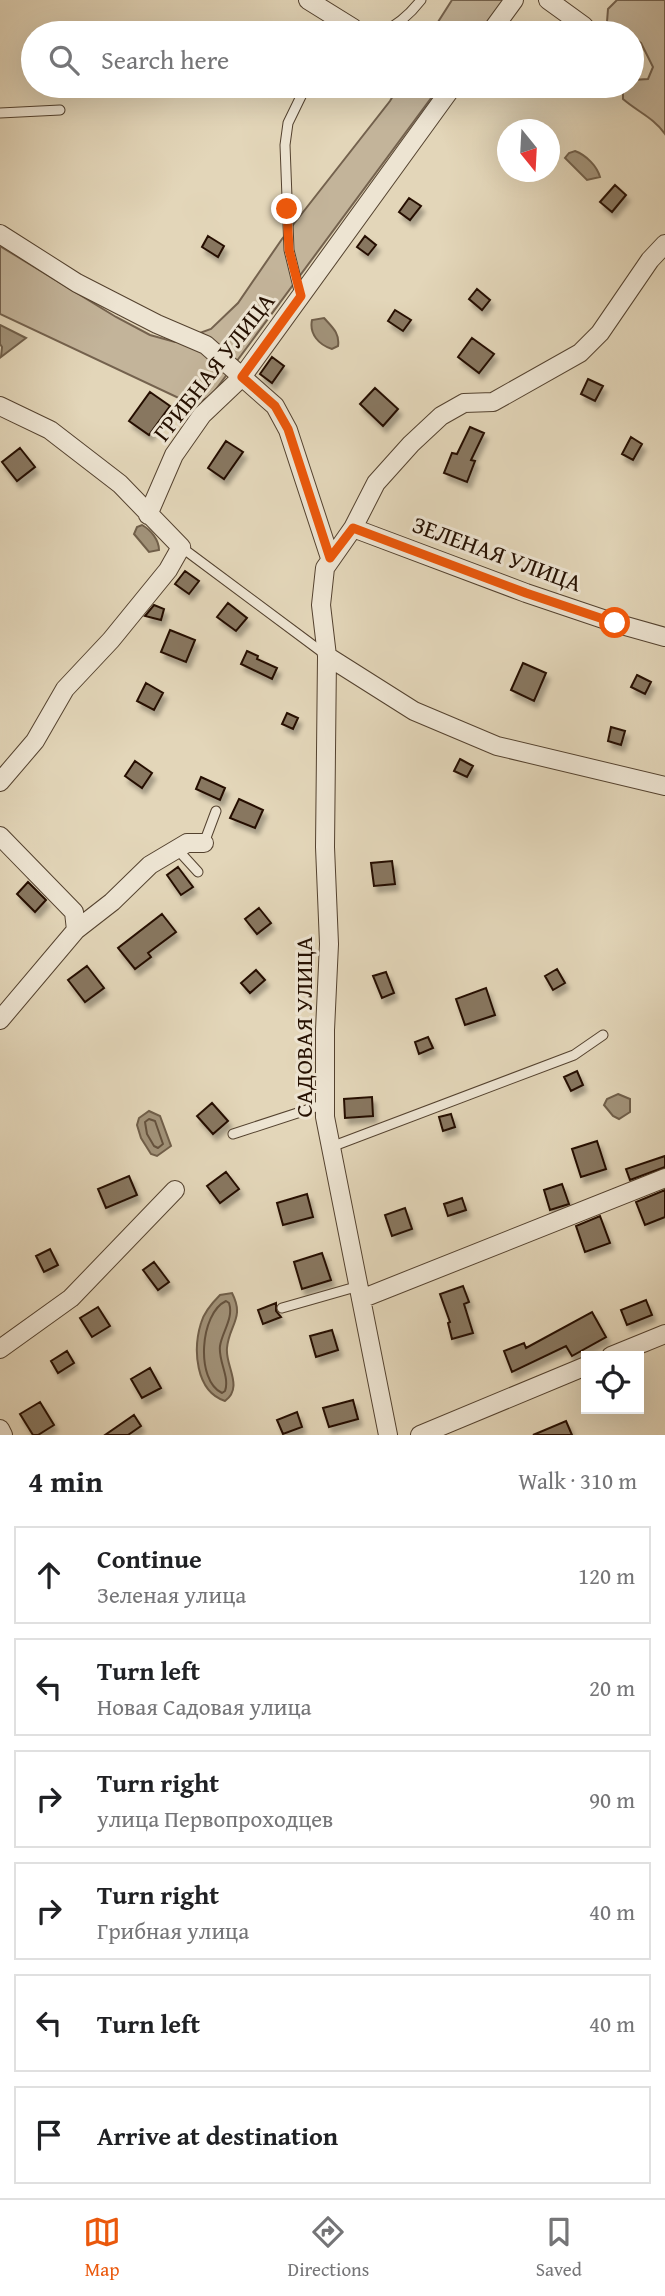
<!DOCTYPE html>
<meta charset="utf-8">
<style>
:root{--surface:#fff;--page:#f6f6f6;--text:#202124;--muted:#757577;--line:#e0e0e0;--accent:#ea580c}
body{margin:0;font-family:"Gentium Book Plus",serif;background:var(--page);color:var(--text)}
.controls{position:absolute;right:21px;bottom:21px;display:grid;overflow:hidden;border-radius:0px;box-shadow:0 7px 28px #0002}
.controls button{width:63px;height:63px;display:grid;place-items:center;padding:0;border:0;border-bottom:2px solid var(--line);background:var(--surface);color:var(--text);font:35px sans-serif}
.compass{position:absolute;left:497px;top:119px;width:63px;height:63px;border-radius:50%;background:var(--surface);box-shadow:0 7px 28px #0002;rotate:162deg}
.stop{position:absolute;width:21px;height:21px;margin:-16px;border:5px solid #ea580c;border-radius:50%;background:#fff}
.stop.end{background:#ea580c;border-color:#fff;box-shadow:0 2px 7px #0008}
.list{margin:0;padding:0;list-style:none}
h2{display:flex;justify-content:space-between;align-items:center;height:91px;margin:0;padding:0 28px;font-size:30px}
h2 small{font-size:23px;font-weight:400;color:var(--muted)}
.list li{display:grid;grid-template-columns:46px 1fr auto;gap:21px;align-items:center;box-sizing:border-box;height:98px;margin:0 14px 14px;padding:0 14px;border:2px solid var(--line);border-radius:0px}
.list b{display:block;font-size:26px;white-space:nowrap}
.list p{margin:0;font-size:23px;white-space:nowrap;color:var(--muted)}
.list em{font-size:23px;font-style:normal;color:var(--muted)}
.icon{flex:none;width:38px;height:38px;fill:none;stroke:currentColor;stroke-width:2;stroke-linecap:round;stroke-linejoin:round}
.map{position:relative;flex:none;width:665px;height:1435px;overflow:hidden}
.search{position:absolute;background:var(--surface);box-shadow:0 7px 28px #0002;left:21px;right:21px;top:21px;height:77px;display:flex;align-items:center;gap:18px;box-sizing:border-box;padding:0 24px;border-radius:38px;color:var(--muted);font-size:26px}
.sheet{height:763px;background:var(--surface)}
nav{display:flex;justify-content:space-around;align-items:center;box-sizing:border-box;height:98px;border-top:2px solid var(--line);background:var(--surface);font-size:19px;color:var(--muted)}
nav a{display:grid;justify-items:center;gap:4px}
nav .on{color:var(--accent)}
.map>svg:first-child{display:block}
</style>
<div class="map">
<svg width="665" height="1435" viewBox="0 0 665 1435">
<defs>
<filter id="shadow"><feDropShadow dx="3.5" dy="6" stdDeviation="2" flood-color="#0004"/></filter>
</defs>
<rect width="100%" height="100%" fill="#e3d6b9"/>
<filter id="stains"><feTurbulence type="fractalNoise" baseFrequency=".00286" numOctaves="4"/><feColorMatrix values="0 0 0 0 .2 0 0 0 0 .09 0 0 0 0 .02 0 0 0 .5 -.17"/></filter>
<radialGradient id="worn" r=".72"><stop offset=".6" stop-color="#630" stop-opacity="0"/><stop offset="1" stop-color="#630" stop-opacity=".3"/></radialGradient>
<path fill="#c3b49a" stroke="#74624e" stroke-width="2" d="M452,0H504L479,33H431Z
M617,0H665V134C654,118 638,112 623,99V86H632L633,80L648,79L653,67L641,43L632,37V33H625L607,22L608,9Z
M399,86H440L211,396L199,402L185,401L0,314V246L116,317L150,335L175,342L211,329L238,303L282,239L390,101Z"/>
<path fill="#a2937a" stroke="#705f4a" stroke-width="2" d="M575,151C586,155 597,166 600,177L587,180L565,158L569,153Z
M324,318C332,327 340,333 338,346L332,349C319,345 309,334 312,320Z
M0,325L26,338L1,357L2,347L0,344Z
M142,525C151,530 159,540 159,550L149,552L134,534L137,527Z
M618,1094L630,1099V1112L619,1119L613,1116L604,1105L607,1099Z
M149,1111L160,1116L171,1146L157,1156L151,1154L141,1138L137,1125L139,1118Z
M232,1293C245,1318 229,1325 227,1348C225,1366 244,1387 225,1401C195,1391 193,1349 201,1323C204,1312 212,1303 220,1295Z"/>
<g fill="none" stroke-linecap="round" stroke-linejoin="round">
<path stroke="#64523e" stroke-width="2" d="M149,1119L155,1121L163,1144L158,1148L154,1146L147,1134L145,1122Z
M226,1301L229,1303C234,1318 222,1332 220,1346C218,1361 230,1377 225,1391L222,1393C195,1380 200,1313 226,1301Z"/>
</g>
<path fill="#887761" stroke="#251001" stroke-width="2" filter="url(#shadow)" d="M615,185L626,195L612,212L600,202Z
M409,198L421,206L410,220L399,212Z
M208,236L224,246L218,257L202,247Z
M365,236L376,245L368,255L357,247Z
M477,289L490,300L482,310L469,299Z
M395,310L411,320L403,331L388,321Z
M472,338L494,354L479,373L458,357Z
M272,357L284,366L272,383L260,374Z
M588,379L603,386L595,401L581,394Z
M375,388L398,409L383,426L360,404Z
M150,392L170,406L149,435L129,421Z
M470,427L484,433L471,460L475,461L467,482L444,473L452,453L457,454Z
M631,437L642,444L633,460L622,454Z
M226,441L243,452L224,479L208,468Z
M20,448L35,467L17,481L2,462Z
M185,571L199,581L189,594L175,584Z
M228,603L247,618L236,631L217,617Z
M154,605L164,609L161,620L145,616Z
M170,630L195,640L186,662L161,652Z
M247,651L258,656L257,659L277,668L272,679L241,664Z
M523,663L546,673L534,701L511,690Z
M637,675L651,682L645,694L631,687Z
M146,683L163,693L154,710L137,701Z
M287,713L298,718L293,729L282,724Z
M611,727L625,731L621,745L608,741Z
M460,759L473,766L467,777L454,771Z
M135,761L152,773L142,788L125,776Z
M201,777L225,788L220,800L196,789Z
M239,799L263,810L255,828L230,818Z
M392,861L395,884L374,886L371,863Z
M178,867L193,887L181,895L167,875Z
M28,882L46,900L35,912L17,894Z
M259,908L271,923L257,934L245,919Z
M162,914L176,932L148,953L151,957L135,969L118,948Z
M87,966L104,988L85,1002L68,980Z
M557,969L565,983L553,990L545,976Z
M256,970L265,980L250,993L241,983Z
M386,972L394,993L382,998L373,976Z
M486,988L495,1015L465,1025L456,999Z
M428,1037L433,1048L419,1054L415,1042Z
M577,1071L583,1085L571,1091L564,1077Z
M372,1097L373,1116L345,1118L344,1099Z
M212,1103L228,1121L213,1134L197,1116Z
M451,1114L455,1127L443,1131L439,1117Z
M597,1141L606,1169L581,1177L572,1149Z
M665,1156V1167L630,1180L626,1169Z
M226,1172L239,1189L220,1203L207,1186Z
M129,1176L137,1195L106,1208L98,1189Z
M562,1184L569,1204L550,1210L544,1190Z
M665,1190V1217L645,1225L636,1202Z
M307,1194L313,1217L283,1225L277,1203Z
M462,1198L466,1210L448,1216L444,1204Z
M405,1208L412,1229L392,1236L385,1215Z
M600,1216L610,1243L585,1252L576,1226Z
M50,1249L58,1265L44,1272L36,1256Z
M322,1253L331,1280L302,1289L294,1262Z
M154,1262L169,1282L158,1290L143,1270Z
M463,1286L469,1302L464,1304L473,1333L452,1339L448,1323L450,1322L440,1294Z
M646,1300L652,1315L627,1325L621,1310Z
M276,1303V1311L281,1317L263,1324L258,1310Z
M98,1307L110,1326L92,1337L80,1318Z
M592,1312L606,1337L572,1356L566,1346L512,1372L504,1351L524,1343L526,1348Z
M332,1330L338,1350L316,1357L310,1336Z
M67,1351L74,1363L58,1373L51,1361Z
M150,1368L161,1388L142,1398L131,1379Z
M353,1400L358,1419L329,1427L323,1408Z
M40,1402L54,1425L38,1435H33L20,1414Z
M297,1412L302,1427L283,1434L277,1420Z
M134,1415L141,1426L128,1435H105Z
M566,1421L572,1435H533Z"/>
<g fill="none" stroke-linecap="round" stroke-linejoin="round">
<g stroke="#54422f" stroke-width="11">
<path id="lane" d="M381,33C396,26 411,13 421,0
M0,113L60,110
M300,295L289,250L285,145L288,123L306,86
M181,547L326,655
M204,843L216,811
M177,849L198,872
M233,1134L325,1104
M331,1147L574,1055L603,1035
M282,1308L359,1286"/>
</g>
<g stroke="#54422f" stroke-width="20">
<path id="street" d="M308,0L353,28L355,33
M548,0L584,26
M490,33L514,0
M0,234L77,283L157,324L206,345L275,406L288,430L330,558
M0,406L50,430L120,484L181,547L168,570L111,640L65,689L35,741L0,782
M148,515L174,455L202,415L242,377L453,86
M353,528L526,593L615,623L665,637
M327,656L414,711L497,746L665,786
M0,836L74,912L76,930
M0,1020L76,930L112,902L150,865L187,843H204
M361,1299L665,1178
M0,1349L71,1298L175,1190
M611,1356L665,1334
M0,1429L3,1435
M388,1435L325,1117V1030L329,944L325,847L327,656L321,605L325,568L353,528L376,483L411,444L441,416L464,403L493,402L580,353L600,333L650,260L665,244
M420,1435L586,1366"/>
</g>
<use href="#lane" stroke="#ede4d2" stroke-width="9"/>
<use href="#street" stroke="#ede4d2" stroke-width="18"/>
</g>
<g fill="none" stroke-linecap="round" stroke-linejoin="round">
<path stroke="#ea580c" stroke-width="9" d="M287,209L289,250L301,296L242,377L275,406L288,429L330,558L353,528L526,593L615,623"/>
</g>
<g text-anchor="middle" stroke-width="6" stroke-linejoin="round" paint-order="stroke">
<g font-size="24" fill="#251001" stroke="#ede4d2">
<text transform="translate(214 367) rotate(-52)" y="8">ГРИБНАЯ УЛИЦА</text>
<text transform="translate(497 554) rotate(20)" y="8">ЗЕЛЕНАЯ УЛИЦА</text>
<text transform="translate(304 1027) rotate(-90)" y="8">САДОВАЯ УЛИЦА</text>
</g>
</g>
<rect width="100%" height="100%" filter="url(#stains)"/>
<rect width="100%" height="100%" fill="url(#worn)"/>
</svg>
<div class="controls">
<button><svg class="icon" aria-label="locate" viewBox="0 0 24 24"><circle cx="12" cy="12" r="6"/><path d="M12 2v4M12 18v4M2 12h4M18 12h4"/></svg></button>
</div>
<svg class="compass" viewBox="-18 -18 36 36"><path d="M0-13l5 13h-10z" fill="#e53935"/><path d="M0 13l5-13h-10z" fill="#757577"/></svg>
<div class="stop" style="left:615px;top:623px"></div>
<div class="stop end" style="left:287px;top:209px"></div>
<div class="search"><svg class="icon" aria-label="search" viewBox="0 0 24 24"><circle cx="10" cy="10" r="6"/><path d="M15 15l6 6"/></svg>Search here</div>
</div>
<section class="sheet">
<h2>4 min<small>Walk · 310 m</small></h2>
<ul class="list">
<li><svg class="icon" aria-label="ahead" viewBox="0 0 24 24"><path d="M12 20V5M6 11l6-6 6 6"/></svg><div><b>Continue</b><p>Зеленая улица</p></div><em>120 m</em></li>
<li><svg class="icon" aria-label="left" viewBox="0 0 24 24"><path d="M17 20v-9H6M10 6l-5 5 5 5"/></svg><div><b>Turn left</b><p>Новая Садовая улица</p></div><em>20 m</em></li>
<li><svg class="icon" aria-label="right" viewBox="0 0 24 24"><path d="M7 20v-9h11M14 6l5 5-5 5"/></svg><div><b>Turn right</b><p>улица Первопроходцев</p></div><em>90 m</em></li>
<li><svg class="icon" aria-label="right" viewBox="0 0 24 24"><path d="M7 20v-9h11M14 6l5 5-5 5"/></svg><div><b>Turn right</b><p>Грибная улица</p></div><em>40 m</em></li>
<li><svg class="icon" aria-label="left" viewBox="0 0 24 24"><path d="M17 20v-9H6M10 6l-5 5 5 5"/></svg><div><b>Turn left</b></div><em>40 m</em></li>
<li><svg class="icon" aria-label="arrive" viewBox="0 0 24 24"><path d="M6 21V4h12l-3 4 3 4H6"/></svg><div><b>Arrive at destination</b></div></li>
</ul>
</section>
<nav>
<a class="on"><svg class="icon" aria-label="map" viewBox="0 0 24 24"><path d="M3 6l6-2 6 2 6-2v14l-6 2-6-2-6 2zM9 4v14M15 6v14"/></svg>Map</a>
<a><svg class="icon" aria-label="directions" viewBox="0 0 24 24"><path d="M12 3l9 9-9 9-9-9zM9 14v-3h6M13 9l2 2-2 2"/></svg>Directions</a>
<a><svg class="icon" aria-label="saved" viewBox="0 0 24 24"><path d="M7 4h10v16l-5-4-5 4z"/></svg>Saved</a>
</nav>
